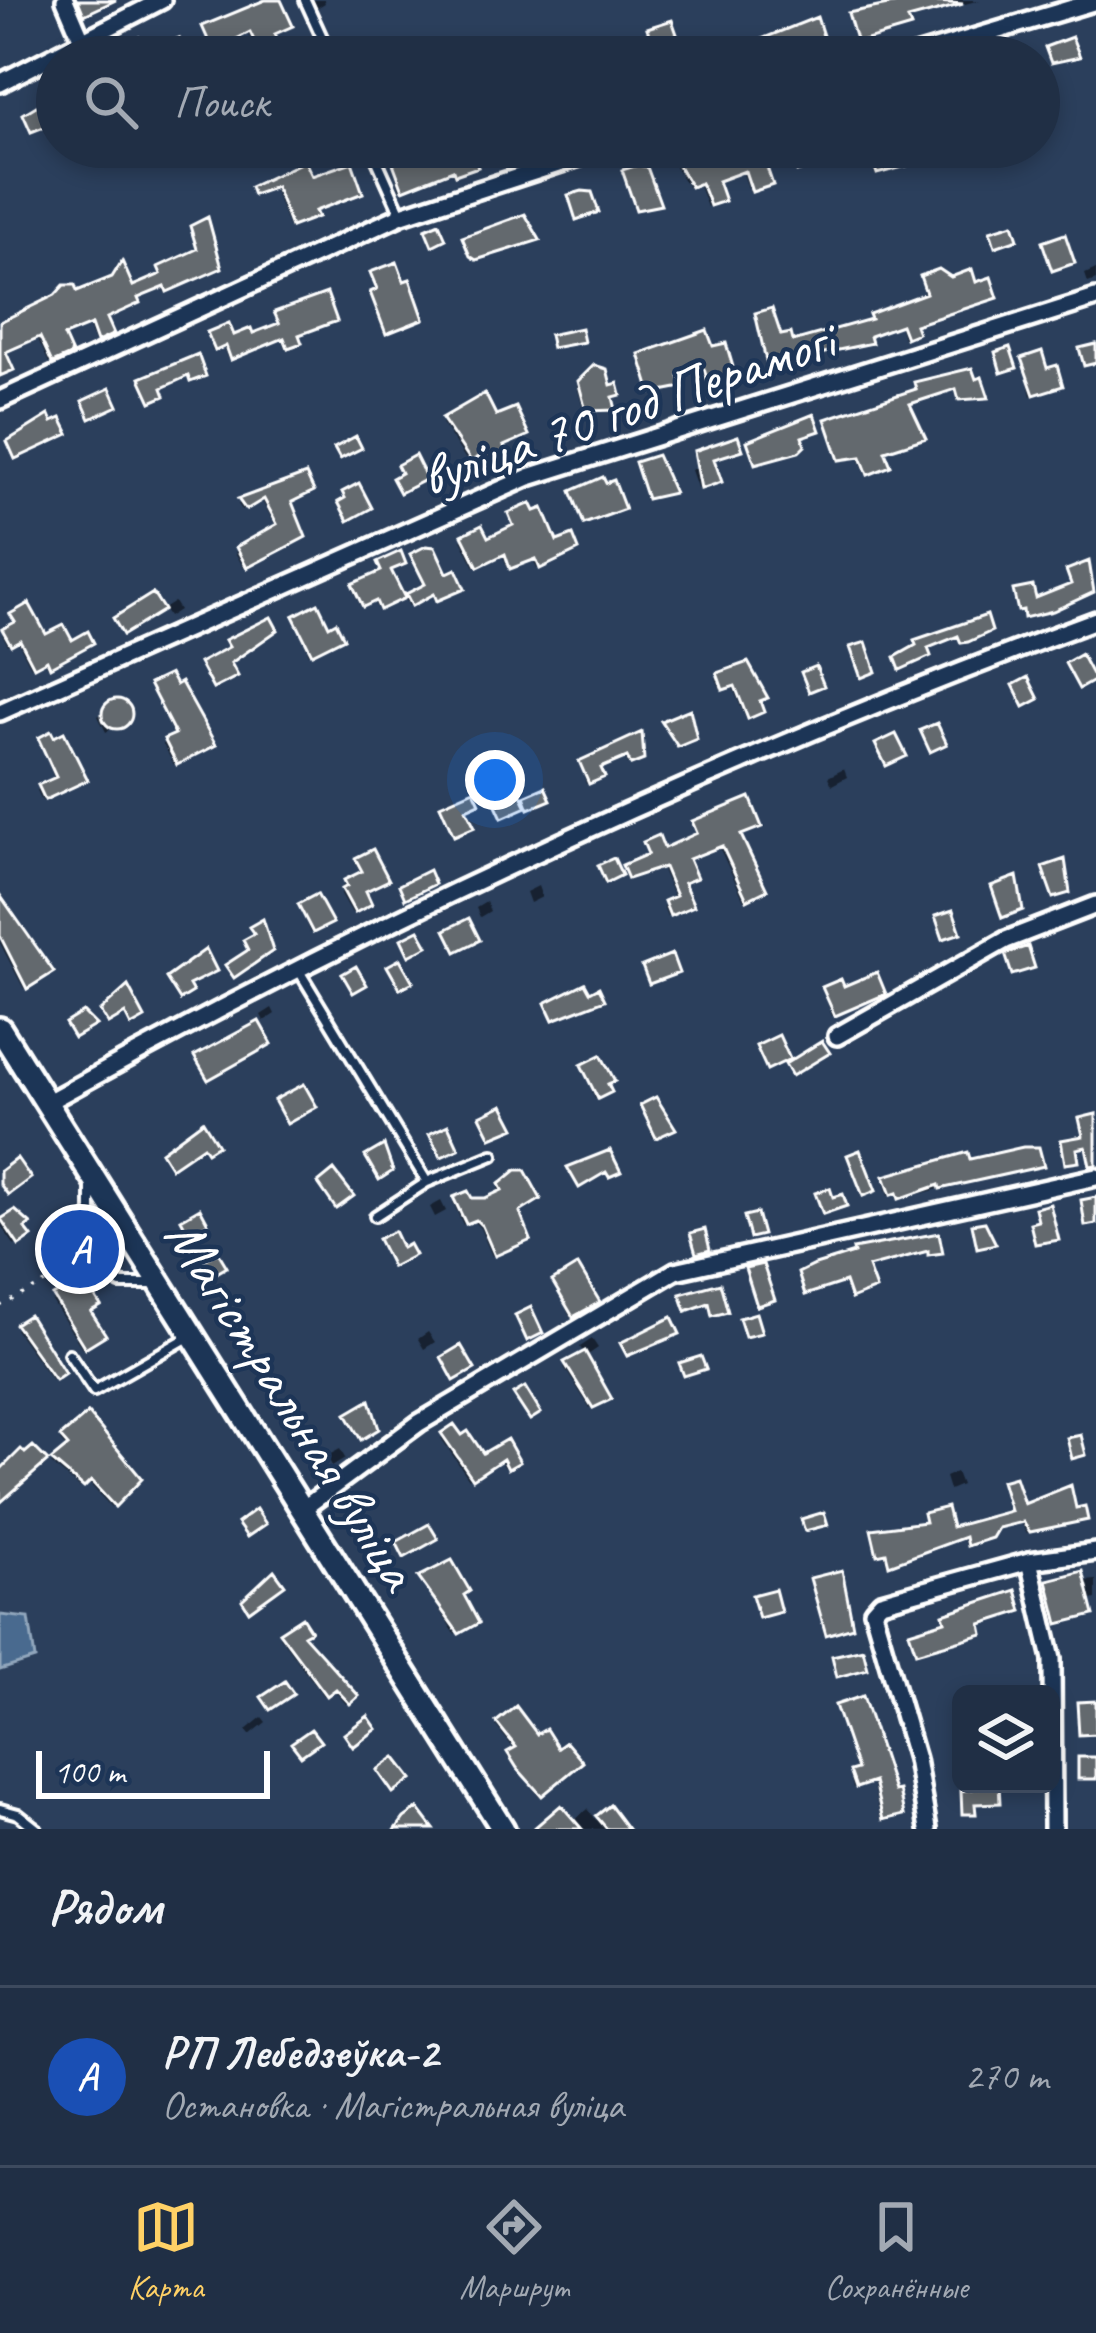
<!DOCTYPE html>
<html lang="ru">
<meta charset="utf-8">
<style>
:root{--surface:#202f45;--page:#28374c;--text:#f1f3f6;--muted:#a2a9b3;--line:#3d4a5e;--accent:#ffd166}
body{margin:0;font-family:Caveat,sans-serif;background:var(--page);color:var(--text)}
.controls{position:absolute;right:36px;bottom:36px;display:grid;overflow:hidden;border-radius:18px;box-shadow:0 6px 18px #0003}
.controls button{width:108px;height:108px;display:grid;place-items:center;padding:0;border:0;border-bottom:3px solid var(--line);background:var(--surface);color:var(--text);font:60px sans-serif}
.scale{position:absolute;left:36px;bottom:30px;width:234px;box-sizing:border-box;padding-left:12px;border:6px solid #fff;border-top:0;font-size:33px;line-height:42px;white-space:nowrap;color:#fff;-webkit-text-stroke:9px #1d3557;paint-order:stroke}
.you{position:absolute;left:495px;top:780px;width:42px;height:42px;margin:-30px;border:9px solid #fff;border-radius:50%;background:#1a73e8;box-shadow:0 0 0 18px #1a73e833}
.badge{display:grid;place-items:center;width:78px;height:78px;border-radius:50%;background:var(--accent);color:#fff;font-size:39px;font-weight:700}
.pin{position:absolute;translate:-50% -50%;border:6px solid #fff;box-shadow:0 3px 12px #0006}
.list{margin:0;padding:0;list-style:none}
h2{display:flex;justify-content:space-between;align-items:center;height:156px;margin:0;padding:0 48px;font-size:51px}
h2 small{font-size:39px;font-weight:400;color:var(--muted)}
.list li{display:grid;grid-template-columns:78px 1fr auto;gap:36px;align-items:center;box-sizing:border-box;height:180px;padding:0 48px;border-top:3px solid var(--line)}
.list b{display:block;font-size:45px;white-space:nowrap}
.list p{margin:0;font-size:39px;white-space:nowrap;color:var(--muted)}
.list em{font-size:39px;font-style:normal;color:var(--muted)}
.icon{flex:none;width:66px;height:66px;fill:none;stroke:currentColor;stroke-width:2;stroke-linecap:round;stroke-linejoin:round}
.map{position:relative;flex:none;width:1096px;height:1829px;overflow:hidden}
.search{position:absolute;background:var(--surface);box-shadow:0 6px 18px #0003;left:36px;right:36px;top:36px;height:132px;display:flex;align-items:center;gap:30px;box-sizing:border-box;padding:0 42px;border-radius:66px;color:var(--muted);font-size:45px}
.sheet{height:336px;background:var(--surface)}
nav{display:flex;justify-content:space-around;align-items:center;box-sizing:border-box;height:168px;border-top:3px solid var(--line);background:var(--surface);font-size:33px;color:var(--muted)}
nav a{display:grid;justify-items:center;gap:6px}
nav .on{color:var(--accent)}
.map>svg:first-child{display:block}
</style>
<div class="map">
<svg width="1096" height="1829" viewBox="0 0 1096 1829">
<rect width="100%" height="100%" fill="#2b3f5c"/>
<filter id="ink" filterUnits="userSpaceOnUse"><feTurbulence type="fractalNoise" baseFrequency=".00833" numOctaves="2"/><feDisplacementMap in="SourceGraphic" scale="24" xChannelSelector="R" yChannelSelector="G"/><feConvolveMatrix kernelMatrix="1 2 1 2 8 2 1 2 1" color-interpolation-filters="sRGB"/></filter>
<g filter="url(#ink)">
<path fill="#486b8f" stroke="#91a6bc" stroke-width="3" d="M0,1615L29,1618L35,1659L0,1670Z"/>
<path fill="#0007" d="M272,0H278L272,34L281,53L259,57L247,32L210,51L203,29Z
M311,0H324L325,3L315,9Z
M900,0H980L905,20V29L856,45L850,16L902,6Z
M649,31L682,57H653Z
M823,44L800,57H693L709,52Z
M388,147H414L416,153L434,147H514L473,162L472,168L453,175L451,170L400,190Z
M748,147H757L767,187L750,193L742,171L715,181L719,202L707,207L698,183L688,187L673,163L706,152L709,160Z
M868,147H910L912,164L875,175Z
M303,165L312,219L289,228L273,187L249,192Z
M624,173L657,204L634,210Z
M191,229L217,270L165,293L162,287L135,299L103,318L108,336L95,342L88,326L61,337L66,355L49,363L37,337L3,352L0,375V336L76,295L131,290L160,278L159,270L196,253Z
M1096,269V280L1088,283L1085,274Z
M371,274L418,321L384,334L370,296L376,293Z
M921,278L974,285L995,298L912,325V335L903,338L899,325L867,336V344L765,365L756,315L791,345L870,323L871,316L924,297Z
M276,314L296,335L297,345L286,349L282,338L229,360L223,346L212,351L209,334L252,337L278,327Z
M641,357L723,369L722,378L706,382L702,370L676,377L677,388L649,393Z
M1023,360L1058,387L1031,396Z
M595,369L605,371L618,394L610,398L611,411L584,412L577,386Z
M970,372L986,397L958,401L954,389L907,404L882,451L886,467L866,475L859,458L837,461L827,422L915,392V385Z
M495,419L504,459L493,465L486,452L467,461L442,423Z
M695,454L711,460L716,483L698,490L691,470L697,467Z
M637,465L668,494L645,500Z
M305,478L289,502L300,539L244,568L235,552L277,528L261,499L242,510L238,504Z
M510,516L555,545L573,552L537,569L533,559L508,569L502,554L475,567L461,539L487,541L512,529Z
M412,557L446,577L459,590L435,601L432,594L409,606L405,599L424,588Z
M378,564L388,571L399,600L378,610L373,601L361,607L352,589L380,574Z
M174,602L179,610L168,617L163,609Z
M12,616L45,639L89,644L48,667L44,660L31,667L17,640L8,645L2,634L14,626Z
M295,618L338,640L309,654Z
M746,666L759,714L746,719L732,686L721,690L716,678Z
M151,687L210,747L174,765L163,744L174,737Z
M123,702L131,717L106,732L98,716Z
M639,737L638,761L628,765L625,757L598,769L599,778L586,784L580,763Z
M39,740L82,782L42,801L37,790L55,781Z
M844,769L847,777L832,785L828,777Z
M492,794L522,803L545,801L527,809L525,804L500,818Z
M694,824L738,835L761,892L744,900L719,847L686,859L681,884L688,907L667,916L663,906L675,900L661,867L626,879L623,871L603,883L600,867L618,873L647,858L644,845L658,839L663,852L695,835Z
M372,853L362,892L366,905L352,913L341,894L343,885L361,874L355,862Z
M538,886L542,897L530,903L526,892Z
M0,898L50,971L24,989L0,943Z
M486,902L490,911L480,917L476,908Z
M299,906L327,925L310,933Z
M823,990H843L880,996L832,1016Z
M272,1008L275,1014L264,1021L261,1015Z
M583,1068L605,1085L606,1094L595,1099Z
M642,1107L670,1131L653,1138Z
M849,1158L870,1192L861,1196Z
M968,1163L1040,1165L897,1199L895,1193L888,1196L884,1181Z
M506,1179L525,1241L492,1256L480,1228L472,1220L463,1225L453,1202L486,1200L501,1194L498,1188Z
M441,1201L446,1211L435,1217L430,1207Z
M14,1214L22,1218L28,1236L15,1246L0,1224Z
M937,1237V1254L927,1256L926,1251L865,1268L870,1291L849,1299L843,1282L803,1295L800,1276L854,1251Z
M82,1282L88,1312L102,1335L82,1348L52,1301Z
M554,1283L594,1304L570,1317Z
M28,1320L62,1373L52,1380L15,1329Z
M428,1332L435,1342L424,1349L418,1339Z
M592,1339L598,1348L585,1357L606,1400L590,1408L564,1367L585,1355L580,1347Z
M87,1417L136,1480L111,1507L87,1481L80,1488L51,1464L68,1450L60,1441Z
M453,1428L482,1457L506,1444L516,1461L505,1468L499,1459L469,1479L441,1438Z
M340,1449L345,1458L332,1466L327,1456Z
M956,1472L961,1485L949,1490L945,1477Z
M1002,1484L1022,1508L1074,1512L1083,1521L1027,1533L1021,1523L994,1530L986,1540L965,1546L963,1538L887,1565L884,1553L875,1555L872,1532L924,1525V1516L950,1530L1009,1514Z
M420,1580L460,1595L473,1624L455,1634Z
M1096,1580V1599L1087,1601L1090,1614L1056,1624L1046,1585Z
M812,1581L847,1628L824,1635Z
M301,1621L300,1635L355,1696L346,1704L333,1689L324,1696L279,1636Z
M837,1707L899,1816L881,1820L872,1783L853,1788L850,1776L856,1773Z
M515,1711L537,1738L579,1762L539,1796L507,1756L515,1750L496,1726Z
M262,1717L266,1722L250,1735L246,1730Z
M587,1809L596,1820L609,1810L625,1829H539L572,1822Z"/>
<path fill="#64696e" stroke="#fff" stroke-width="3" d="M78,0H116L84,15Z
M265,0H281L293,26L275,34L285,54L262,57L250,32L213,51L202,26Z
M913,0L963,4L908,19L911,27L857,43L848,13Z
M817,17L826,45L791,57H716Z
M672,20L685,57H657L647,28Z
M139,37L144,52L179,38L186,57H89Z
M1072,37L1080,57L1051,63L1045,47Z
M51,97L57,122L31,132L23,114Z
M387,147H417L419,154L440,147L513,149L476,162L478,167L455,175L453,170L403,190Z
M738,147H760L773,185L752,192L745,171L718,181L725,201L710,206L701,183L691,187L674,159L708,149L711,156Z
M790,147H827L831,162L797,172Z
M892,147H913L918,163L877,174L870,154Z
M305,161L312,176L352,162L363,193L315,211L318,217L291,227L276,187L253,195L250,187Z
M638,165L647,167L661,205L636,210L622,170Z
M582,191L592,192L599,212L576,220L568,195Z
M525,214L540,240L476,260L470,256L462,237Z
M208,217L222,268L167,292L165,287L138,298L140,303L107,318L114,334L97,342L91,325L64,336L72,354L52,363L40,337L6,352L14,370L0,376V322L55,295L64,285H75L77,291L112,277L122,261L133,286L161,274L158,267L197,249L190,226Z
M439,223L446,239L432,246L425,229Z
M1013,224L1018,239L995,247L990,231Z
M1065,234L1075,263L1052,271L1042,242Z
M397,262L404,281L410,279L424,319L386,334L370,292L377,289L370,272Z
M939,269L951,277L972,269L976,282L991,277L998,298L915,325L918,333L906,338L901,325L870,336L872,343L767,365L755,313L772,308L781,335L791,333L793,341L871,319L869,314L926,293L920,276Z
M327,293L337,321L299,335L302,343L288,348L284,338L231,360L226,346L215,351L207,332L229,323L234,335L251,328L253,333L279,323L274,312Z
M581,328L584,342L552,348L549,335Z
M707,330L713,346L726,343L733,367L726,369L728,376L708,382L704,369L679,376L682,387L651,393L639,354Z
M1096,344V363L1084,366L1079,348Z
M1010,347L1017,368L1001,373L995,352Z
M1042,351L1047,368L1057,365L1063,386L1034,395L1021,358Z
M198,354L206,376L190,382L188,376L162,388L165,396L151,402L140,378Z
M594,365L607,369L611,385L618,383L621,395L613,397L616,410L586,411L578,381Z
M972,368L976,379L982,377L989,398L959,400L956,389L910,404L926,438L885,451L891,466L868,475L861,457L839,460L825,419L916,389L914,382Z
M110,388L118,406L90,419L82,401Z
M485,393L496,415L516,407L529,435L504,446L510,457L496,465L489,452L471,461L442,418Z
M814,414L820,431L802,437L805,446L799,452L755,464L747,441Z
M49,415L52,422L61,418L69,434L15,459L7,441Z
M356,436L362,448L340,459L334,448Z
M738,436L743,450L714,459L722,482L701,489L694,451Z
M415,455L427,479L400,493L392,478L401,473L397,465Z
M657,455L674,493L647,499L635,462Z
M306,474L314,491L292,502L306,537L247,568L236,547L277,524L264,499L246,510L238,499Z
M603,477L606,483L614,480L625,509L584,524L571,491Z
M359,483L372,508L348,521L338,502L345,498L342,492Z
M531,503L535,511L543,508L557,541L573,535L579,550L540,569L536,559L510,569L505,554L478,567L462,535L482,525L488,537L513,525L508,513Z
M426,546L435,547L447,573L456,569L465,589L437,601L434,594L412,606L406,594L425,584L410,554Z
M401,551L406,564L391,570L405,598L380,610L376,601L363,607L352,584L381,571L377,562Z
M1089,561L1094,592L1053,611L1024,618L1023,610L1018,611L1013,590L1033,586L1036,598L1071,584L1066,570Z
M153,593L164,610L123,635L113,618Z
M29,603L46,634L64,625L72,640L88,631L94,643L50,667L47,660L34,667L20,640L11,645L2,629L15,622L10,614Z
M318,603L329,626L336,622L344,638L312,654L293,616Z
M987,615L992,631L968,642L961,643L958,636L928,648L931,656L900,670L895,657L916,645L914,640Z
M271,617L278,630L231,663L238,676L213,689L199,663L229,647L225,640Z
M866,642L876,672L861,678L850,647Z
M1081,654L1095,680L1079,689L1065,663Z
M748,662L768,698L760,701L764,712L748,719L735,686L723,690L717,673Z
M816,666L824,686L809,692L801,672Z
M170,674L176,685L181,682L216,745L177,765L164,739L175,734L149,684Z
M1028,677L1039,699L1024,707L1013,685Z
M102 714a15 15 0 1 1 30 0a15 15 0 1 1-30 0Z
M690,709L697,739L678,747L661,721Z
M937,723L947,744L930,752L920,730Z
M51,731L54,737L64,732L88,780L45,800L38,785L56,777L38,738Z
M642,732L644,760L631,765L627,757L601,768L605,777L589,784L579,761Z
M896,734L907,756L886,766L875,744Z
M514,780L527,807L502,818L490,792Z
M545,787L551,800L529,809L524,796Z
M474,790L480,803L466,809L475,827L454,836L440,805Z
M750,797L762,827L741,835L767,890L747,900L722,846L689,859L697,878L684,883L694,906L670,916L664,901L676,896L664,867L628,879L622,865L648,854L643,842L659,835L664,848L697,833L692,821Z
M373,849L389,880L366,891L372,904L355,913L342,889L347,886L344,880L362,871L355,858Z
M614,858L622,875L606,883L598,865Z
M1065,859L1070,893L1053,898L1042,867Z
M429,870L435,884L405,899L399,885Z
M1017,876L1023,910L1002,918L991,886Z
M317,894L333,923L313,933L298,904Z
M0,895L54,972L27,989L0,936Z
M953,910L961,933L943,939L935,916Z
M469,918L480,940L456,952L445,930Z
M263,919L273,951L234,978L225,965L248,950L243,940L254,934L249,927Z
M419,930L428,946L409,956L401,939Z
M1028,946L1035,968L1012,975L1005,954Z
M206,949L217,971L189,985L193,992L180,1000L166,978Z
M672,954L679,973L649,984L642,966Z
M400,959L413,982L400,989L387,966Z
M356,966L367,985L353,993L342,974Z
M877,972L886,994L835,1016L822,987L841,979L844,986Z
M585,983L590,992L599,987L605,1000L553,1020L545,1003Z
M128,986L145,1018L131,1026L125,1014L108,1024L100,1011Z
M83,1012L96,1025L74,1038L65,1023Z
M259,1021L272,1044L208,1080L194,1056Z
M779,1035L790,1059L767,1070L756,1046Z
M822,1041L830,1053L792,1076L785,1064Z
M601,1055L615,1081L608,1084L612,1092L598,1099L581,1065Z
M304,1084L317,1107L287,1124L274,1100Z
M656,1097L676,1129L656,1138L640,1105Z
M503,1105L515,1128L491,1138L480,1116Z
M1096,1114V1165L1090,1166L1086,1147L1077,1149L1079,1162L1065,1164L1061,1140L1083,1136L1079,1118Z
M203,1121L218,1145L207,1152L203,1146L171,1168L161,1152Z
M448,1125L459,1149L441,1157L429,1134Z
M384,1145L393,1171L379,1180L365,1156Z
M1023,1147H1039L1044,1166L940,1189L939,1185L899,1199L897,1193L891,1195L884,1176L968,1152L970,1159Z
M610,1150L621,1172L609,1177L606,1172L579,1188L567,1167Z
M860,1150L876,1191L863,1196L847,1155Z
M17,1158L31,1178L8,1195L0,1184V1171Z
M334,1170L354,1196L336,1209L318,1183Z
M516,1170H525L541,1199L520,1212L531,1240L495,1256L482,1226L476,1220L466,1224L453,1197L468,1191L472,1198H485L502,1190L499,1184Z
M830,1188L833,1197L843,1194L847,1206L823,1214L815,1193Z
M1096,1197V1224L1085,1226L1081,1200Z
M1050,1204L1059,1240L1035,1244L1030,1223L1038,1221L1035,1208Z
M200,1208L208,1223L189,1234L181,1219Z
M15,1210L31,1224L25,1228L32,1237L19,1246L1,1219Z
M757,1213L763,1235L750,1238L744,1216Z
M985,1222L996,1244L977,1248L972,1224Z
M705,1229L710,1250L696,1254L690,1233Z
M394,1231L402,1248L409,1244L415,1255L392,1267L378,1239Z
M939,1233L943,1253L928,1255V1251L868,1267L876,1289L851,1299L845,1282L805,1295L798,1273L812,1266L854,1253L853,1249Z
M218,1252L227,1267L208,1278L199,1263Z
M763,1264L775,1300L757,1306L745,1268Z
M578,1265L600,1302L573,1317L552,1281Z
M83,1278L101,1306L91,1312L106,1335L85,1348L53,1296Z
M720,1283L728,1312L712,1316L709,1303L686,1311L680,1294Z
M531,1307L543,1333L527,1341L515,1315Z
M756,1313L762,1333L745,1337L739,1318Z
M29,1315L65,1373L55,1380L15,1324Z
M672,1317L680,1334L627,1356L620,1343Z
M461,1345L475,1369L454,1381L441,1357Z
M585,1351L612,1399L593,1408L564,1362Z
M701,1356L706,1369L684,1376L679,1363Z
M525,1387L541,1413L530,1420L513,1394Z
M370,1400L379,1429L361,1440L346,1414Z
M88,1413L142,1479L115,1507L91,1481L84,1488L51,1460L68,1446L60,1437Z
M454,1424L462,1435L468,1431L483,1453L507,1439L520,1462L508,1469L503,1459L473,1479L441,1433Z
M1081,1435L1086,1455L1072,1459L1067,1438Z
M33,1446L48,1461L0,1503V1470L21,1449L25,1453Z
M1015,1477L1024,1504L1071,1485L1076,1508L1085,1506L1088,1520L1030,1532L1023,1522L998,1528L992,1538L967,1546L965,1537L889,1565L886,1553L877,1555L871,1529L925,1522L923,1513L947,1507L952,1527L1010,1511L1001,1481Z
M256,1509L266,1524L247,1537L237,1523Z
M824,1512L828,1525L805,1531L801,1519Z
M429,1524L438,1539L404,1558L396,1542Z
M452,1560L470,1591L464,1595L479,1623L459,1634L418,1577Z
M274,1570L285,1585L249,1611L242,1600Z
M842,1570L853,1627L826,1635L810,1578Z
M1083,1571L1094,1615L1058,1624L1047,1580Z
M775,1589L781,1612L759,1618L752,1595Z
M1016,1590L1022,1611L981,1624L983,1634L916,1653L909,1632L945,1621L943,1614Z
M302,1617L311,1631L304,1635L359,1696L350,1704L336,1689L327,1696L279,1632Z
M863,1649L868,1669L837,1677L832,1656Z
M285,1681L294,1694L270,1710L261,1697Z
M863,1696L894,1791L899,1790L904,1815L883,1820L874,1782L856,1788L850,1771L857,1769L835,1705Z
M1096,1701V1734L1079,1735L1077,1702Z
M516,1706L537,1734L546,1729L558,1748L566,1742L583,1762L542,1796L517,1768L507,1752L516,1747L496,1722Z
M368,1716L377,1729L353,1747L344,1734Z
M311,1729L321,1742L301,1756L291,1743Z
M395,1757L412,1779L393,1793L377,1770Z
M1078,1757H1096V1779H1078Z
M999,1784L1000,1803L975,1804L976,1814H962L961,1791Z
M561,1805L582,1829H533Z
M610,1805L628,1829H607L596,1816Z
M418,1808L434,1829H396L404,1818Z"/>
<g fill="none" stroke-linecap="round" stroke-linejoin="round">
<g stroke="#fff" stroke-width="16">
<path id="service" d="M305,0L331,57
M371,147L401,214
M298,969L427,1182L493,1155
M91,1184V1228L120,1284H154
M375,1216L427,1182
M69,1354L94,1391L192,1335
M0,1809L18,1814L37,1829"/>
</g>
<g stroke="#fff" stroke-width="24">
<path id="minor" d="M65,0L82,40
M909,57L1096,1
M0,83L162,0
M0,400L402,215L610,147
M0,712L529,477L1096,298
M837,1036L1006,940L1096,905
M46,1103C383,916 734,754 1096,620
M304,1508L419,1423L675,1271L1096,1177
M1029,1561L1052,1659L1053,1829
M928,1829L916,1759L873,1611L881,1602L1029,1561L1096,1552"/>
</g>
<g stroke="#fff" stroke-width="30">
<path id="secondary" d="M0,1029L503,1829"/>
</g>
<path stroke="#fff" stroke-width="3" stroke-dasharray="3 9" stroke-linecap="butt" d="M0,1306L92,1259"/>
<use href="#service" stroke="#1d3557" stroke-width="8"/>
<use href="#minor" stroke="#1d3557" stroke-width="15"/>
<use href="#secondary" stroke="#1d3557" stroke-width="21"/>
</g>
</g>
<g text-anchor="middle" stroke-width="9" stroke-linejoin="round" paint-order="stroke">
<g font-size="57" fill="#fff" stroke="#1d3557">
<text transform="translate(627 407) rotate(-19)" y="20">вуліца 70 год Перамогі</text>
<text transform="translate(293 1403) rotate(58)" y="20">Магістральная вуліца</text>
</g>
</g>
</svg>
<div class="controls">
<button><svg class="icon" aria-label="layers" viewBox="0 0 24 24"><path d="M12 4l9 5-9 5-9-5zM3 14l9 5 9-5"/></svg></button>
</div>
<div class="scale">100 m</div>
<div class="you"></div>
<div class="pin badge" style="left:80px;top:1249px;background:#1a4fb4">A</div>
<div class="search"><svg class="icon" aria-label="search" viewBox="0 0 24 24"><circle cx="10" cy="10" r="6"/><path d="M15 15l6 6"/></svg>Поиск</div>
</div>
<section class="sheet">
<h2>Рядом<small></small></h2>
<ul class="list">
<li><span class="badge" style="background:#1a4fb4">A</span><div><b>РП Лебедзеўка-2</b><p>Остановка · Магістральная вуліца</p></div><em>270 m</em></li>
</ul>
</section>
<nav>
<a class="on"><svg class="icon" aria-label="map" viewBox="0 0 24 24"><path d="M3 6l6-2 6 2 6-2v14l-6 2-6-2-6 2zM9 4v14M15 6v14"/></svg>Карта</a>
<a><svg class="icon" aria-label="directions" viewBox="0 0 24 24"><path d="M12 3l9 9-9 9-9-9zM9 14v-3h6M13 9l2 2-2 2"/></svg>Маршрут</a>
<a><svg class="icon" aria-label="saved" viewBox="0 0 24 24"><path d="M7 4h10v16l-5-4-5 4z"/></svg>Сохранённые</a>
</nav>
